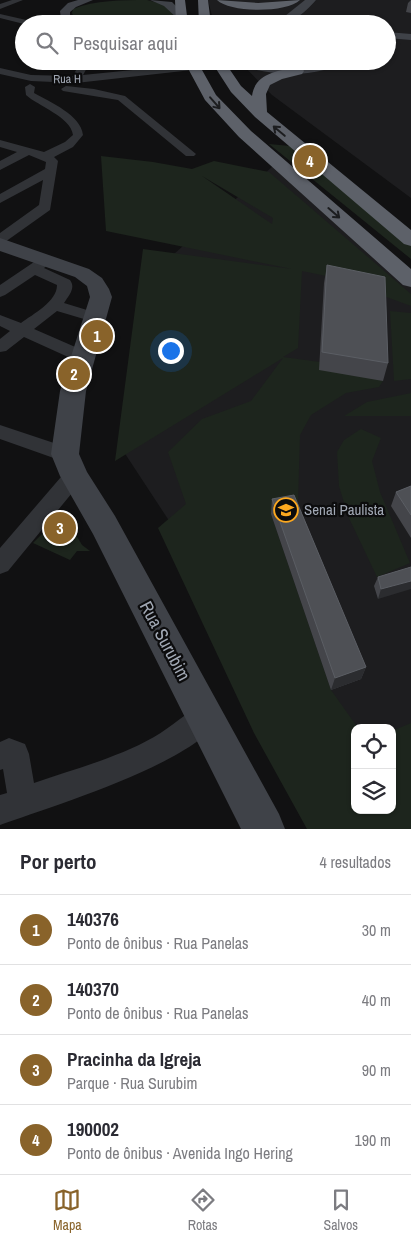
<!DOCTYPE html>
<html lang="pt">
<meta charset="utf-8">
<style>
:root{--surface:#fff;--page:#f2f2f3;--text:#2b2b33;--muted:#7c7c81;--line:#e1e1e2;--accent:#89632a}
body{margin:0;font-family:"Archivo Narrow",sans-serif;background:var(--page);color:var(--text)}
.controls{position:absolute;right:15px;bottom:15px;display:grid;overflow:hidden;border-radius:10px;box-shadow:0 1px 4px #0004}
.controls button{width:45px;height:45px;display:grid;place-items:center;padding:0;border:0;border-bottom:1px solid var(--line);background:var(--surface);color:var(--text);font:25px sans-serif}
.you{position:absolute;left:170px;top:350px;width:18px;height:18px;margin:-12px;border:4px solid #fff;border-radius:50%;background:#1a73e8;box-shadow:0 0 0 8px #1a73e833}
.badge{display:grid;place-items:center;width:32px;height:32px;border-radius:50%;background:var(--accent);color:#fff;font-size:16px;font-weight:700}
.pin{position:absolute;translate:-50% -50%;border:2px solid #fff;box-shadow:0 1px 5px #0006}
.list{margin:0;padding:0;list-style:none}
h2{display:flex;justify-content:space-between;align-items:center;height:65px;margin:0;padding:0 20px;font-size:21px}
h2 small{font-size:16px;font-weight:400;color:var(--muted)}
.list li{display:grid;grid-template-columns:32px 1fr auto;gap:15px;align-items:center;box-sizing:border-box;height:70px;padding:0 20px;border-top:1px solid var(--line)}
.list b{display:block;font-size:19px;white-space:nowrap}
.list p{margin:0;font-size:16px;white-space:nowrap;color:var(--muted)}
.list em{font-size:16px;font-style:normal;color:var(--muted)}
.icon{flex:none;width:28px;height:28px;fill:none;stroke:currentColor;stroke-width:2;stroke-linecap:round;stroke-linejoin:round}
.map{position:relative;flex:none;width:411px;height:829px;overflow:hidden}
.search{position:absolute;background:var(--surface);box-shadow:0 1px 4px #0004;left:15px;right:15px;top:15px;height:55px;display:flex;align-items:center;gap:12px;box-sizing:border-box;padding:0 18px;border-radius:28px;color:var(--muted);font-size:19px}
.sheet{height:345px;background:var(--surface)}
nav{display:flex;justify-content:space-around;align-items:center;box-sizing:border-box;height:70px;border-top:1px solid var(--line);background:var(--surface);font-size:14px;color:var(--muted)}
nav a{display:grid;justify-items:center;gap:2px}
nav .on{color:var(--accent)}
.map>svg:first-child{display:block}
</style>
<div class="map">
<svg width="411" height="829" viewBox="0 0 411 829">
<rect width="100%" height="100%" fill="#111112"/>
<path fill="#1d1d1f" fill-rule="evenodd" d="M208,0H411V198L272,95L239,61H387V24H214Z
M273,166L411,287V829H322L206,577L118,443L156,270ZM355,728H392V810H355Z"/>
<path fill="#1d251d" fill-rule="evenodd" d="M147,0L166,5L177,18L176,24H88L74,18L72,13L73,9C95,0 122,0 147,0Z
M241,61H335C311,72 266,67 241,61Z
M269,144L290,146L411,245V259Z
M101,156L153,162L192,169L214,161L269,172L411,294V306L381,295L355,282L302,271L298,348L283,357L320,362L383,381L379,387L346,393L311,415L300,435L298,502L271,514L331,690L358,728H355V810H392V731L411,723V829H307L254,733L158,528L186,504L168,452L202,419L251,401L283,358L115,461L143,249L292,269L106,231ZM202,176L273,218L272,224Z
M390,311L411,313V379L394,381Z
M411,393V416H344L367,402Z
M361,429L381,438L372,461L380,492L410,563L377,577L348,516L339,486L337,452L344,440Z
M63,513L82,545L90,551H77L70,560L33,543Z"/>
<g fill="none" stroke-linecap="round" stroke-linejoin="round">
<path fill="#313337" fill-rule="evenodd" d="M12,0H23L0,9V4Z
M0,14L35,22L36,24H24L0,18Z
M77,61H86L88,66L83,75L192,64L197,67L192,70L76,83L31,81L0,74V68L31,75L73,76L78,66Z
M30,84L35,87L34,93C50,102 81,115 83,135L73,147L54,157L58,161L50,210L5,242L0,243V233L39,205L43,180L0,203V194L45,169L46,162L29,155L0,170V161L17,152L0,147V140L44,152L65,142L73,135C71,117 38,106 26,95L25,87Z
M66,86L94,89L125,96L196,154L194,156H186L118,100L63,91L61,89Z
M45,257L50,258L52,261L44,268L70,280C76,288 69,295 64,303L100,314L102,317L100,320L94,322L57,311L34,329L89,353L92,357L89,361L83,363L77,361L24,337L6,351L0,352V339L10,331L0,326V315L21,323C33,314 57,302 57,285L35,275L5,295L0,297V285L40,258Z
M0,425L72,449L75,454L72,459L65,462L0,439Z
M74,468L81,470L84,476L81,482L8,571L0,574V548L67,470Z
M206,703L216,707L220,717C201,761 47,808 0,825V795L7,793L3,769L0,770V742L9,738L25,744L29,754L34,783C74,769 117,758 154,737C172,727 187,711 206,703Z"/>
<path fill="#3f4248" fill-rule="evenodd" d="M78,0H93L76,7L70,12V16L82,24H69L61,19L60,11L68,3Z
M150,0L172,2L186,16L185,18H177L164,6Z
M305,0H316C303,15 291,24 271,24L285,16Z
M387,32L411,34V40L387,38Z
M231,61C251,61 270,66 290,66C309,67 326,61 345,61C340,67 331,68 324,70C293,78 263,73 233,64Z
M0,238L89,269L102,278L109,289L112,297L86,391L79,454L87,472L115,516L279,814L285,829H241L93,534L60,476L51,454L60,391L90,297L87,286L75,277L0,251Z"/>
<path fill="#5d6169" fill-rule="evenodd" d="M175,0H185L188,24H176Z
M198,0H208L211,24H199Z
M217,0L258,3L300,0C287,13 230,13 217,0Z
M184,61H197L216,95L251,131L411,269V287L403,285L239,137L205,100Z
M211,61H224L241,86L252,96C255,73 278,71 297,67L302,68L304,71L302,74L282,79L270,85L266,94L267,112L411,230V246L404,244L255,117L231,92Z"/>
</g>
<path fill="#44454a" d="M411,0V13L406,12L408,3Z
M327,265L388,363L383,381L319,370L324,283Z
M411,486V538L391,506L396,492Z
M272,499L366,667L361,679L331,690L271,514Z
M411,567L378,599L374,586L378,577Z"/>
<path fill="#2b2c2f" d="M411,581V589L378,599L381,589Z
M366,667L361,679L331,690L335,678Z"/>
<path fill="#4e5055" stroke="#5b5e64" d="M327,265L385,277L388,363L322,352Z
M411,486V515L396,492Z
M294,495L366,667L335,678L272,499Z
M411,567V581L381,589L378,577Z"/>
<defs><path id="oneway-shaft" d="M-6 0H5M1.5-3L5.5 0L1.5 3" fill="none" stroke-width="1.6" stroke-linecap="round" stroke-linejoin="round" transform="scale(1.25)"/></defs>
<g stroke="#1c1d1f">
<use href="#oneway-shaft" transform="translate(215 103) rotate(49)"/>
<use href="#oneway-shaft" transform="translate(279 131) rotate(-140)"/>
<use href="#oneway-shaft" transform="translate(334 213) rotate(41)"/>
</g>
<defs>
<g id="university-ring" transform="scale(1.25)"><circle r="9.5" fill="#0c0c0d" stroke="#fca81f" stroke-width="1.5"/><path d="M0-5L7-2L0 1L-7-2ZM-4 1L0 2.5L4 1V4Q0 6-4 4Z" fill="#fca81f"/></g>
</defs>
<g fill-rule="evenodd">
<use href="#university-ring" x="286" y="510"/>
</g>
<g text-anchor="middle" stroke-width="4.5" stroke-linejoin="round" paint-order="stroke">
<g font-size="12" fill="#a1a8b4" stroke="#0c0c0d">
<text transform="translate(67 79) rotate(-1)" y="4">Rua H</text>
</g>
<g font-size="15" fill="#a1a8b4" stroke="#0c0c0d" text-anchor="start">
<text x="304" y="515">Senai Paulista</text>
</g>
<g font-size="18" fill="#a1a8b4" stroke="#0c0c0d">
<text transform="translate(165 641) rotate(62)" y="6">Rua Surubim</text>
</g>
</g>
</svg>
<div class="controls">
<button><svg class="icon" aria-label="locate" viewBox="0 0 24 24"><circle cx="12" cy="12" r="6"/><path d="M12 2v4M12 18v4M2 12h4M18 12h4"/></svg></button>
<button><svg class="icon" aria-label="layers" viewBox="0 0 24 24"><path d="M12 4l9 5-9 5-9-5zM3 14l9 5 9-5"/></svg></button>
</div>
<div class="you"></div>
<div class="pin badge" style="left:97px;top:336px">1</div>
<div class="pin badge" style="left:74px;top:374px">2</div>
<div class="pin badge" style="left:60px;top:528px">3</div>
<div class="pin badge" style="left:310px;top:161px">4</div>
<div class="search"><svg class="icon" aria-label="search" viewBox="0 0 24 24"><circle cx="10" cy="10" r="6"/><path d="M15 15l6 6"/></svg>Pesquisar aqui</div>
</div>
<section class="sheet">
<h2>Por perto<small>4 resultados</small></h2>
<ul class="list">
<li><span class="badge">1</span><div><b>140376</b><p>Ponto de ônibus · Rua Panelas</p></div><em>30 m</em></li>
<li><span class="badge">2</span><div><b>140370</b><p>Ponto de ônibus · Rua Panelas</p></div><em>40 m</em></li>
<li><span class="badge">3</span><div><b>Pracinha da Igreja</b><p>Parque · Rua Surubim</p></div><em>90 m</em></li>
<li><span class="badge">4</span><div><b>190002</b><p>Ponto de ônibus · Avenida Ingo Hering</p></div><em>190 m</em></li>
</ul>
</section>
<nav>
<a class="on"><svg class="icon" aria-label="map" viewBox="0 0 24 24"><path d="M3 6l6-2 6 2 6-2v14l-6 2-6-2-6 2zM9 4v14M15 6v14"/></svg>Mapa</a>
<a><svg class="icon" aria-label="directions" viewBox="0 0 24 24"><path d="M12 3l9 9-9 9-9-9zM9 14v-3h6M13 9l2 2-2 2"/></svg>Rotas</a>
<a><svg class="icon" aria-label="saved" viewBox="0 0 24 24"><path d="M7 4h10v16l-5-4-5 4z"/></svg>Salvos</a>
</nav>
